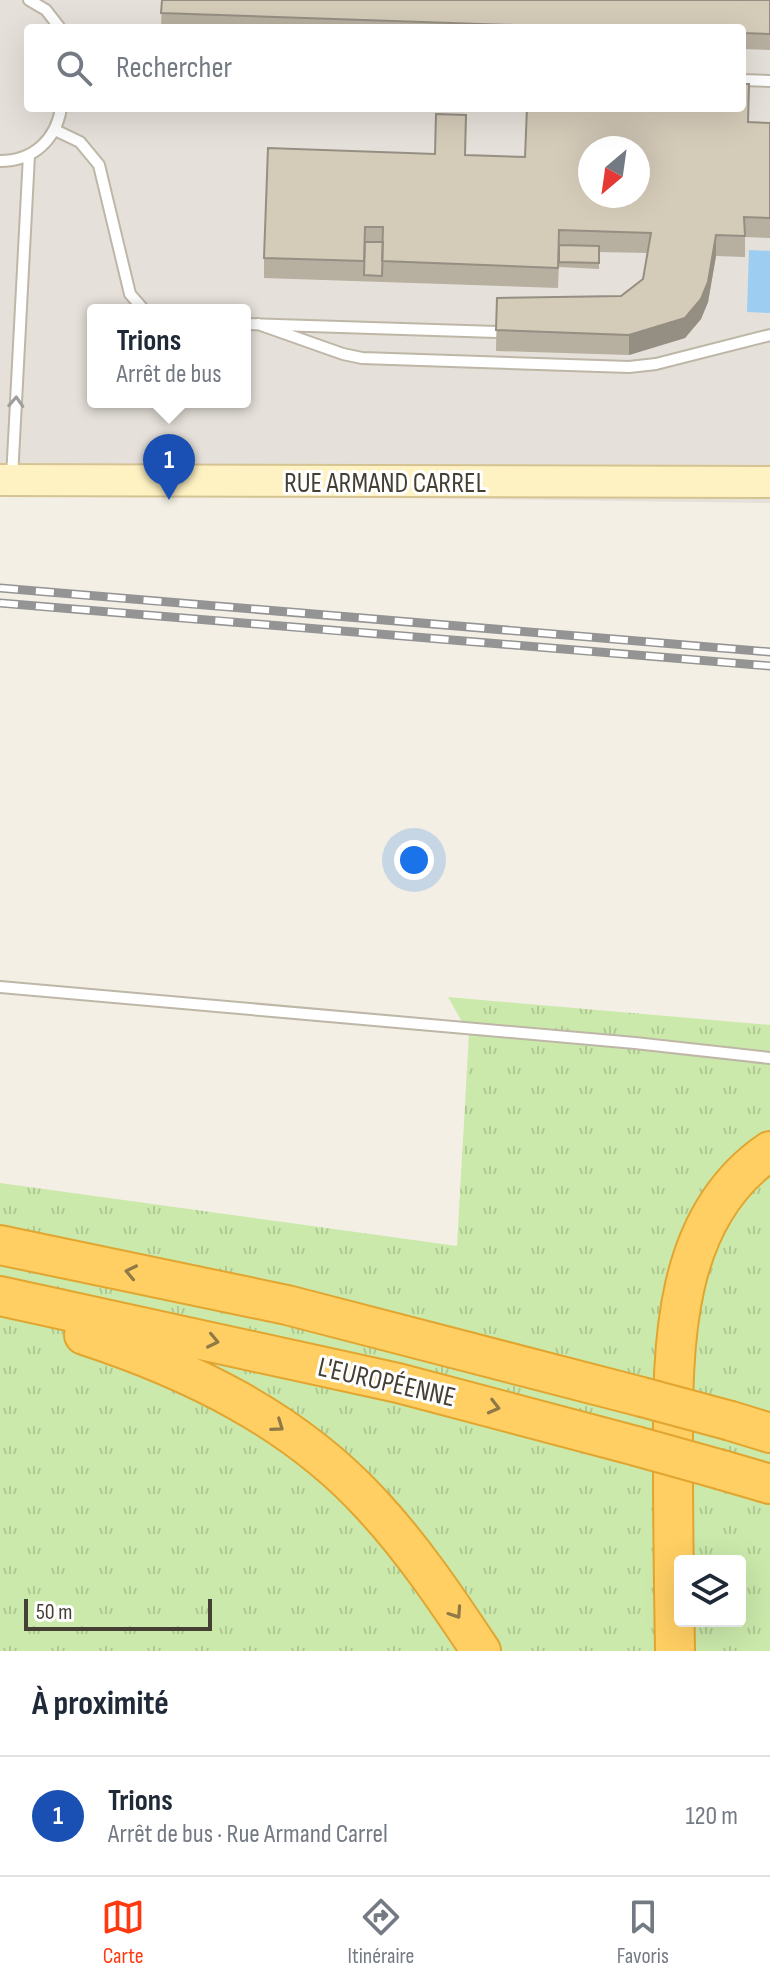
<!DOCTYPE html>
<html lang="fr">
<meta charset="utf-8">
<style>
:root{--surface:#fff;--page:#f6f6f7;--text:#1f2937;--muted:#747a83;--line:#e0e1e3;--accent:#ff390f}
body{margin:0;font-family:"Sofia Sans Condensed",sans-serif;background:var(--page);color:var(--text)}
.controls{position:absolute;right:24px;bottom:24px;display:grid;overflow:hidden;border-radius:8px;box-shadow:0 8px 32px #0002}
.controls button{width:72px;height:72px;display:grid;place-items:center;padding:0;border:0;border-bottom:2px solid var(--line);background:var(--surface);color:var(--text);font:40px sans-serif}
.compass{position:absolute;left:578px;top:136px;width:72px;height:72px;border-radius:50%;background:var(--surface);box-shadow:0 8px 32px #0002;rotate:209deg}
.scale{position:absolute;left:24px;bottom:20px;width:188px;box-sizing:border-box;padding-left:8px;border:4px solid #453f34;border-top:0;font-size:22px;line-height:28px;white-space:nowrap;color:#453f34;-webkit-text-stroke:6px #fff;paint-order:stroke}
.you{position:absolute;left:414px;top:860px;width:28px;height:28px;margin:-20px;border:6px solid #fff;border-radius:50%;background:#1a73e8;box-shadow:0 0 0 12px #1a73e833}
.badge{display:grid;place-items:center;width:52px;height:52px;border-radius:50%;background:var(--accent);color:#fff;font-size:26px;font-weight:700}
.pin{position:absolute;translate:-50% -66px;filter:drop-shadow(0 2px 4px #0008)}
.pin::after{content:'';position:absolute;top:42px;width:28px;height:24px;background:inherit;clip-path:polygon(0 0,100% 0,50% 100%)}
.popup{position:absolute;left:87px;top:304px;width:164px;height:104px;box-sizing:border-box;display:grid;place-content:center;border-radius:8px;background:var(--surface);filter:drop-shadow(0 2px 6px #0005);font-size:26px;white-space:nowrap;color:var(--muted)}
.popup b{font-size:30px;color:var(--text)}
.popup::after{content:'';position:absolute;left:50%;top:100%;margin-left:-16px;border:16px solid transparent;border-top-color:var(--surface)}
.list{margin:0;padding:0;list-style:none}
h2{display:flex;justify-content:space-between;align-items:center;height:104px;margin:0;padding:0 32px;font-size:34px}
h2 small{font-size:26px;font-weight:400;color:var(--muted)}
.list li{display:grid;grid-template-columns:52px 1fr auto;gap:24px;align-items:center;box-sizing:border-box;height:120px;padding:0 32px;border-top:2px solid var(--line)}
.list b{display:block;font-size:30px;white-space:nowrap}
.list p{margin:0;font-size:26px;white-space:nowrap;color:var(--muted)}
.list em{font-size:26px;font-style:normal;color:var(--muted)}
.icon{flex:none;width:44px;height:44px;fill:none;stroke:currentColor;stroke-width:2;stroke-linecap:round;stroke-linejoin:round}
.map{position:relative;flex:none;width:770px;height:1651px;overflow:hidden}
.search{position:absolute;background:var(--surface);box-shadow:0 8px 32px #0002;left:24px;right:24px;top:24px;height:88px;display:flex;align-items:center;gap:20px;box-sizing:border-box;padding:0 28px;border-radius:8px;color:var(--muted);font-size:30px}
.sheet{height:224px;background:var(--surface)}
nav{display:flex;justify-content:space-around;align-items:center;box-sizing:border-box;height:112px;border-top:2px solid var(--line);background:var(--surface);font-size:22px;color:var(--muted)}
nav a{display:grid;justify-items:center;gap:4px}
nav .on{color:var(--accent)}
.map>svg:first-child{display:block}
</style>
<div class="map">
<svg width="770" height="1651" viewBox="0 0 770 1651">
<defs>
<pattern id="grass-tufts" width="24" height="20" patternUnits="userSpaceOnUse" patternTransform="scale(2)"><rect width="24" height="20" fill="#cbe9ab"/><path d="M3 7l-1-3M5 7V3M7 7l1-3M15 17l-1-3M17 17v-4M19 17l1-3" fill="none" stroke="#b0c994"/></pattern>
</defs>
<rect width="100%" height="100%" fill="#f3efe4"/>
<path fill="#e5e0d9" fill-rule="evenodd" d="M0,0H770V503L0,492ZM28,28H742V108H28ZM590,148H638V196H590ZM93,310H245V402H93Z"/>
<path fill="url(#grass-tufts)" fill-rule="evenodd" d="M448,997L770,1025V1651H0V1183L457,1246L469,1034ZM680,1561H740V1621H680Z"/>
<path fill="#9ecdf2" d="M749,250L770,251V313L747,312Z"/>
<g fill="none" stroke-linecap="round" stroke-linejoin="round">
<g stroke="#beb7a7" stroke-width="14">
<path id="lane" d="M29,0L46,10L60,28
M742,80L770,81
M55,130L80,142L99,165L130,294L144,310
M0,161C33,161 56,140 61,108
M245,324L497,332
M258,324L343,354L362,358L629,367L656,364L770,335
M12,478L29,155
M0,987L635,1043L770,1058"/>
</g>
<g stroke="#d5c492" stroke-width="34">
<path id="secondary" d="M0,480L770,482"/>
</g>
<g stroke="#e2a52f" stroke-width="42">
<path id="highway" d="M0,1245L287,1305L642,1397
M0,1296L398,1383L636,1446
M84,1335C191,1370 294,1420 371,1504C413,1549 447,1600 481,1651
M731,1421L770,1433
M722,1470L770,1484
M675,1651C674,1590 673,1529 673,1469C673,1360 667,1221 770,1151"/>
</g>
<use href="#lane" stroke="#fff" stroke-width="10"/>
<use href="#secondary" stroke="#fff2c2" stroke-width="30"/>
<use href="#highway" stroke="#ffcf63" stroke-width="38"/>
<g stroke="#949494" stroke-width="9">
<path id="rail" d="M0,588L770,652
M0,603L770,666"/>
</g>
<use href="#rail" stroke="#fff" stroke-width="6" stroke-dasharray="18" stroke-linecap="butt"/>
<g stroke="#e2a52f" stroke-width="42" stroke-linecap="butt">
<path id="highway-bridge" d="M642,1397L731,1421
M636,1446L722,1470"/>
</g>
<use href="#highway-bridge" stroke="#ffcf63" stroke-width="38"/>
</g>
<path fill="#b7af9f" d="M162,0H770V50L742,49V28H161Z
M749,122L770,123V238L745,237V257L716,256L708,302L701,319L685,338L629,355L496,351L497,298L621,296L643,279L648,253L599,252V269L559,267V262L558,288L264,278V258L525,157Z"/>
<path fill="#958e82" d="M716,235V256L708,302L701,319L685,338L629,355V335Z"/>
<path fill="#d5cbb9" stroke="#958e82" stroke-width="2" fill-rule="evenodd" d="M162,0H770V34L742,33V28H600L161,13Z
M742,84H749L748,122L770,123V218L744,217L745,236L716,235L708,282L701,299L685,318L629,335L496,330L497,298L621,296L643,279L651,233L559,230L558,268L382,261L383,227H365L364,261L264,258L268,148L435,154L436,114L466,115L465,155L525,157L527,108H742ZM590,148H638V196H590Z
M365,242H383L382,276L364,275Z
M559,245L599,246V263L559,262Z"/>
<defs><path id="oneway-chevron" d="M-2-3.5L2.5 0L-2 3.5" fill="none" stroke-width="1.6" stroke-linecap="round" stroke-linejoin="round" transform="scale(2)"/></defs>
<use stroke="#a29f9a" href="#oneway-chevron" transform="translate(16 402) rotate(-87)"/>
<g stroke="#8f7947">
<use href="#oneway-chevron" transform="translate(131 1272) rotate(-168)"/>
<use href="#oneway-chevron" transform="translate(213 1341) rotate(12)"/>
<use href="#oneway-chevron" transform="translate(494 1407) rotate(14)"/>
<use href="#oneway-chevron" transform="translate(278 1426) rotate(35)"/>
<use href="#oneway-chevron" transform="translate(456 1613) rotate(56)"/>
</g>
<g text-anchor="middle" stroke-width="6" stroke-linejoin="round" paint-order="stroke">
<g font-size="28" fill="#453f34" stroke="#fff">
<text x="385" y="492">RUE ARMAND CARREL</text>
<text transform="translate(387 1381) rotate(13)" y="10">L'EUROPÉENNE</text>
</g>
</g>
</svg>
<div class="controls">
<button><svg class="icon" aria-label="layers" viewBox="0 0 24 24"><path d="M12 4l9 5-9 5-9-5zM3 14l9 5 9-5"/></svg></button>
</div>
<svg class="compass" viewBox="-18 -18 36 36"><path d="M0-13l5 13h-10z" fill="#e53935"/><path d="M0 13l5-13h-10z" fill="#747a83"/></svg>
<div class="scale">50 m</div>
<div class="you"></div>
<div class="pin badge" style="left:169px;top:500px;background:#1a4fb4">1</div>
<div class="popup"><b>Trions</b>Arrêt de bus</div>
<div class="search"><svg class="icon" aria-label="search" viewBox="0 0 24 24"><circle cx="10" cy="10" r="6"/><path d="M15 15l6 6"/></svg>Rechercher</div>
</div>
<section class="sheet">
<h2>À proximité<small></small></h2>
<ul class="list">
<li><span class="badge" style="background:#1a4fb4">1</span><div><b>Trions</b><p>Arrêt de bus · Rue Armand Carrel</p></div><em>120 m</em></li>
</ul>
</section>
<nav>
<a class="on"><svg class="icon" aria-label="map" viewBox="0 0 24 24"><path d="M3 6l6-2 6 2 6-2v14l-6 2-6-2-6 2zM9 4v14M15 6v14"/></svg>Carte</a>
<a><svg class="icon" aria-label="directions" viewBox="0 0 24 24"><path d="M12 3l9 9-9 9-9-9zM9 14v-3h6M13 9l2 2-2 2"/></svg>Itinéraire</a>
<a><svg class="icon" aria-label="saved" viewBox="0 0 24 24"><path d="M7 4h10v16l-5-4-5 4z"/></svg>Favoris</a>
</nav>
